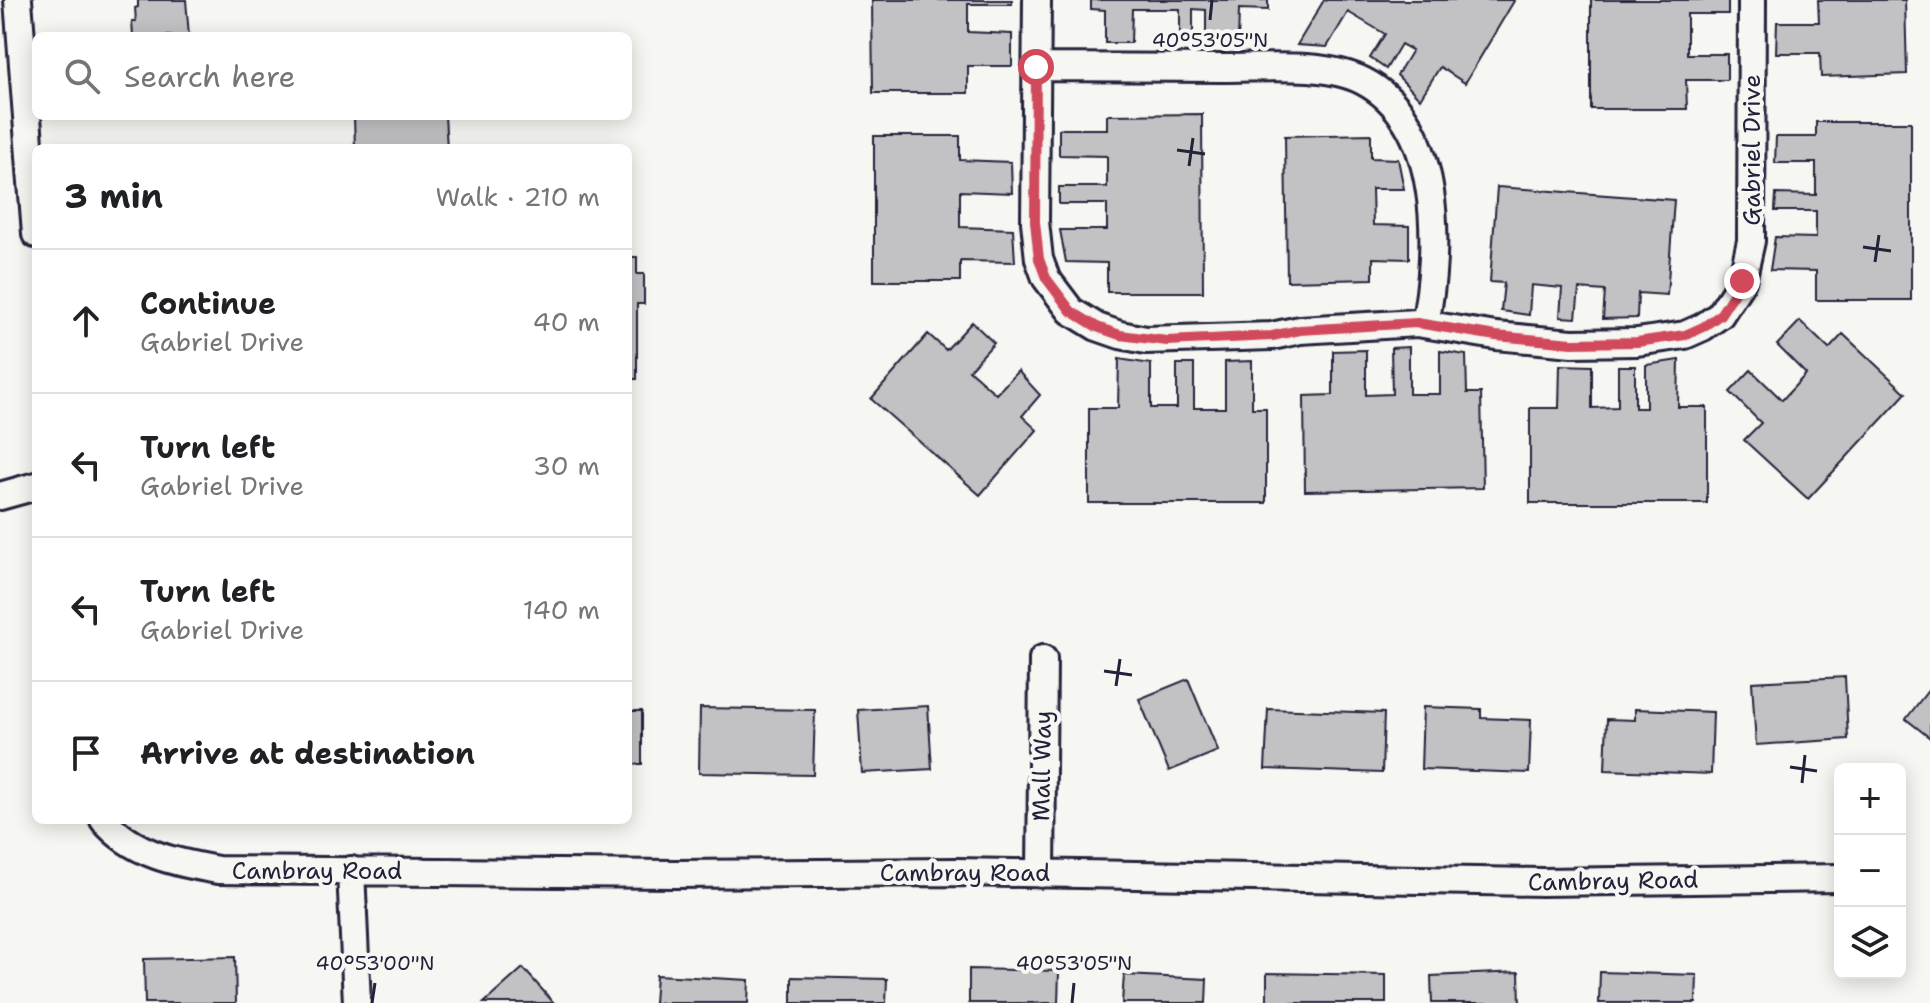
<!DOCTYPE html>
<meta charset="utf-8">
<style>
:root{--surface:#fff;--page:#f6f6f6;--text:#202124;--muted:#757577;--line:#e0e0e0}
body{margin:0;font-family:"Shantell Sans",sans-serif;background:var(--page);color:var(--text)}
.controls{position:absolute;right:24px;bottom:24px;display:grid;overflow:hidden;border-radius:12px;box-shadow:0 4px 20px #0003}
.controls button{width:72px;height:72px;display:grid;place-items:center;padding:0;border:0;border-bottom:2px solid var(--line);background:var(--surface);color:var(--text);font:40px sans-serif}
.stop{position:absolute;width:24px;height:24px;margin:-18px;border:6px solid #d1495b;border-radius:50%;background:#fff}
.stop.end{background:#d1495b;border-color:#fff;box-shadow:0 2px 8px #0008}
.list{margin:0;padding:0;list-style:none}
h2{display:flex;justify-content:space-between;align-items:center;height:104px;margin:0;padding:0 32px;font-size:34px}
h2 small{font-size:26px;font-weight:400;color:var(--muted)}
.list li{display:grid;grid-template-columns:52px 1fr auto;gap:24px;align-items:center;box-sizing:border-box;height:144px;padding:0 32px;border-top:2px solid var(--line)}
.list b{display:block;font-size:30px;white-space:nowrap}
.list p{margin:0;font-size:26px;white-space:nowrap;color:var(--muted)}
.list em{font-size:26px;font-style:normal;color:var(--muted)}
.icon{flex:none;width:44px;height:44px;fill:none;stroke:currentColor;stroke-width:2;stroke-linecap:round;stroke-linejoin:round}
.map{position:relative;flex:none;width:1930px;height:1003px;overflow:hidden}
.search{position:absolute;background:var(--surface);box-shadow:0 4px 20px #0003;left:32px;top:32px;width:600px;height:88px;display:flex;align-items:center;gap:20px;box-sizing:border-box;padding:0 28px;border-radius:12px;color:var(--muted);font-size:30px}
.panel{position:absolute;background:var(--surface);box-shadow:0 4px 20px #0003;left:32px;top:144px;width:600px;height:680px;border-radius:12px}
.map>svg:first-child{display:block}
</style>
<div class="map">
<svg width="1930" height="1003" viewBox="0 0 1930 1003">
<rect width="100%" height="100%" fill="#f6f6f2"/>
<filter id="ink" filterUnits="userSpaceOnUse"><feTurbulence type="fractalNoise" baseFrequency=".0125" numOctaves="2"/><feDisplacementMap in="SourceGraphic" scale="16" xChannelSelector="R" yChannelSelector="G"/><feConvolveMatrix kernelMatrix="1 2 1 2 8 2 1 2 1" color-interpolation-filters="sRGB"/></filter>
<g filter="url(#ink)">
<path fill="#c2c2c4" stroke="#22223b" stroke-width="2" d="M138,0H186L189,36H133L132,21H136L135,8L138,7Z
M872,0H1012V4H968V32L1012,34V66H968V93H873Z
M1091,0H1268V10L1239,9L1238,44H1206V10L1193,9V44L1180,43V9H1132L1131,43H1105V10L1091,9Z
M1324,0H1513L1514,1L1465,83L1440,67L1420,99L1397,75L1412,50L1401,44L1386,69L1370,58L1385,34L1348,12L1327,47L1297,45Z
M1591,0H1728V14H1687V54H1727V80H1686L1687,109H1591Z
M1818,0H1905L1907,74L1821,77L1820,53H1776L1777,22H1819Z
M1202,114L1203,292H1107V263L1066,262L1060,230H1107V204H1059V187H1107V156L1059,155V129H1107V115Z
M354,116H445L447,148H355Z
M1816,122H1911V300H1816V271L1770,270L1775,237L1816,238V211H1775L1776,194L1816,195V163H1775L1776,137H1816Z
M1371,134V158L1398,159L1404,189H1372L1373,225L1409,226V259L1373,258V279L1287,281L1285,136Z
M874,136H960V160L1011,162L1012,193L960,191V227L1013,229L1015,262L960,261V281H874Z
M1497,187L1674,200L1667,295L1638,293L1637,318L1603,319L1605,291L1579,289L1576,318L1560,317L1562,288L1531,285L1529,315L1501,311L1504,283L1490,282Z
M628,257H637V274H644V304H637V379H628Z
M1800,321L1829,349L1843,334L1906,393L1808,499L1744,440L1761,423L1730,392L1751,370L1782,400L1806,374L1777,345Z
M972,322L994,343L969,370L996,394L1018,371L1040,395L1022,416L1037,430L980,495L871,399L928,334L946,350Z
M1409,347V394H1440V351L1466,355L1467,393H1481L1483,488L1305,491L1304,396L1333,395V351L1366,350V395L1392,394L1391,348Z
M1119,359L1151,364V408H1177V364H1194V408H1225V362L1252,361V408H1266V503H1089V408H1118Z
M1679,360L1678,407H1707V503H1530V408H1559L1560,365L1592,366V408L1618,407V366H1635V408H1646V365Z
M1845,677L1848,739L1756,745L1752,682Z
M1188,679L1218,751L1169,771L1139,699Z
M1930,688V738L1906,719Z
M928,706L932,769L862,773L858,710Z
M1423,707L1481,709V718L1531,720L1529,773L1421,769Z
M700,708L815,710L813,775L699,773Z
M1268,709L1384,713L1382,773L1265,769Z
M1635,709L1713,712L1711,774L1605,770L1607,719L1635,720Z
M628,711H642V764H628Z
M235,957L236,1003H145L144,959Z
M523,968L554,1003H484Z
M969,969L1059,971L1058,1003H969Z
M1519,972L1520,1003H1432L1431,976Z
M1600,972L1697,975L1696,1003H1599Z
M1267,973L1386,975V1003H1267Z
M656,975L749,980L748,1003H654Z
M1124,975L1207,979L1206,1003H1122Z
M792,977L887,979L886,1003H792Z"/>
<g fill="none" stroke-linecap="round" stroke-linejoin="round">
<g stroke="#22223b" stroke-width="32">
<path id="street" d="M18,0L36,234
M1037,0L1035,222L1039,259L1046,278L1071,311L1097,327L1120,335L1146,340L1272,336L1300,330L1417,323L1496,336L1572,343L1637,342L1685,335L1703,327L1720,315L1742,281L1751,241L1752,0
M1036,67C1099,67 1162,68 1224,68C1266,68 1326,62 1363,81C1443,122 1440,248 1425,324
M0,496L36,486
M104,820C132,854 177,863 218,870L675,874L956,872L1542,882L1840,878
M351,870L357,1003
M1041,874L1043,659"/>
</g>
<use href="#street" stroke="#f6f6f2" stroke-width="26"/>
</g>
</g>
<g fill="none" stroke-linecap="round" stroke-linejoin="round" filter="url(#ink)">
<path stroke="#d1495b" stroke-width="10" d="M1036,67L1035,222L1039,259L1046,278L1071,311L1097,327L1120,335L1167,341L1272,336L1300,330L1417,323L1496,336L1572,343L1637,342L1685,335L1703,327L1720,315L1742,281"/>
</g>
<path fill="none" stroke="#22223b" stroke-width="3" d="M1210,20L1212,0M1177,150L1205,154M1189,166L1193,138M1863,247L1891,251M1875,262L1879,235M1104,671L1132,675M1116,686L1120,659M1790,767L1817,771M1802,783L1805,755M372,1003L375,983M1072,1003L1074,983"/>
<g text-anchor="middle" stroke-width="8" stroke-linejoin="round" paint-order="stroke">
<g font-size="24" fill="#22223b" stroke="#f6f6f2">
<text transform="translate(1752 150) rotate(-90)" y="8">Gabriel Drive</text>
<text transform="translate(1042 766) rotate(-89)" y="8">Mall Way</text>
<text x="317" y="879">Cambray Road</text>
<text x="965" y="881">Cambray Road</text>
<text transform="translate(1613 881) rotate(-1)" y="8">Cambray Road</text>
</g>
</g>
<g font-size="20" text-anchor="middle" fill="#22223b" stroke="#f6f6f2" stroke-width="8" stroke-linejoin="round" paint-order="stroke">
<text x="1210" y="47">40°53'05"N</text>
<text x="375" y="970">40°53'00"N</text>
<text x="1074" y="970">40°53'05"N</text>
</g>
</svg>
<div class="controls">
<button>+</button>
<button>−</button>
<button><svg class="icon" aria-label="layers" viewBox="0 0 24 24"><path d="M12 4l9 5-9 5-9-5zM3 14l9 5 9-5"/></svg></button>
</div>
<div class="stop" style="left:1036px;top:67px"></div>
<div class="stop end" style="left:1742px;top:281px"></div>
<div class="search"><svg class="icon" aria-label="search" viewBox="0 0 24 24"><circle cx="10" cy="10" r="6"/><path d="M15 15l6 6"/></svg>Search here</div>
<section class="panel">
<h2>3 min<small>Walk · 210 m</small></h2>
<ul class="list">
<li><svg class="icon" aria-label="ahead" viewBox="0 0 24 24"><path d="M12 20V5M6 11l6-6 6 6"/></svg><div><b>Continue</b><p>Gabriel Drive</p></div><em>40 m</em></li>
<li><svg class="icon" aria-label="left" viewBox="0 0 24 24"><path d="M17 20v-9H6M10 6l-5 5 5 5"/></svg><div><b>Turn left</b><p>Gabriel Drive</p></div><em>30 m</em></li>
<li><svg class="icon" aria-label="left" viewBox="0 0 24 24"><path d="M17 20v-9H6M10 6l-5 5 5 5"/></svg><div><b>Turn left</b><p>Gabriel Drive</p></div><em>140 m</em></li>
<li><svg class="icon" aria-label="arrive" viewBox="0 0 24 24"><path d="M6 21V4h12l-3 4 3 4H6"/></svg><div><b>Arrive at destination</b></div></li>
</ul>
</section>
</div>
